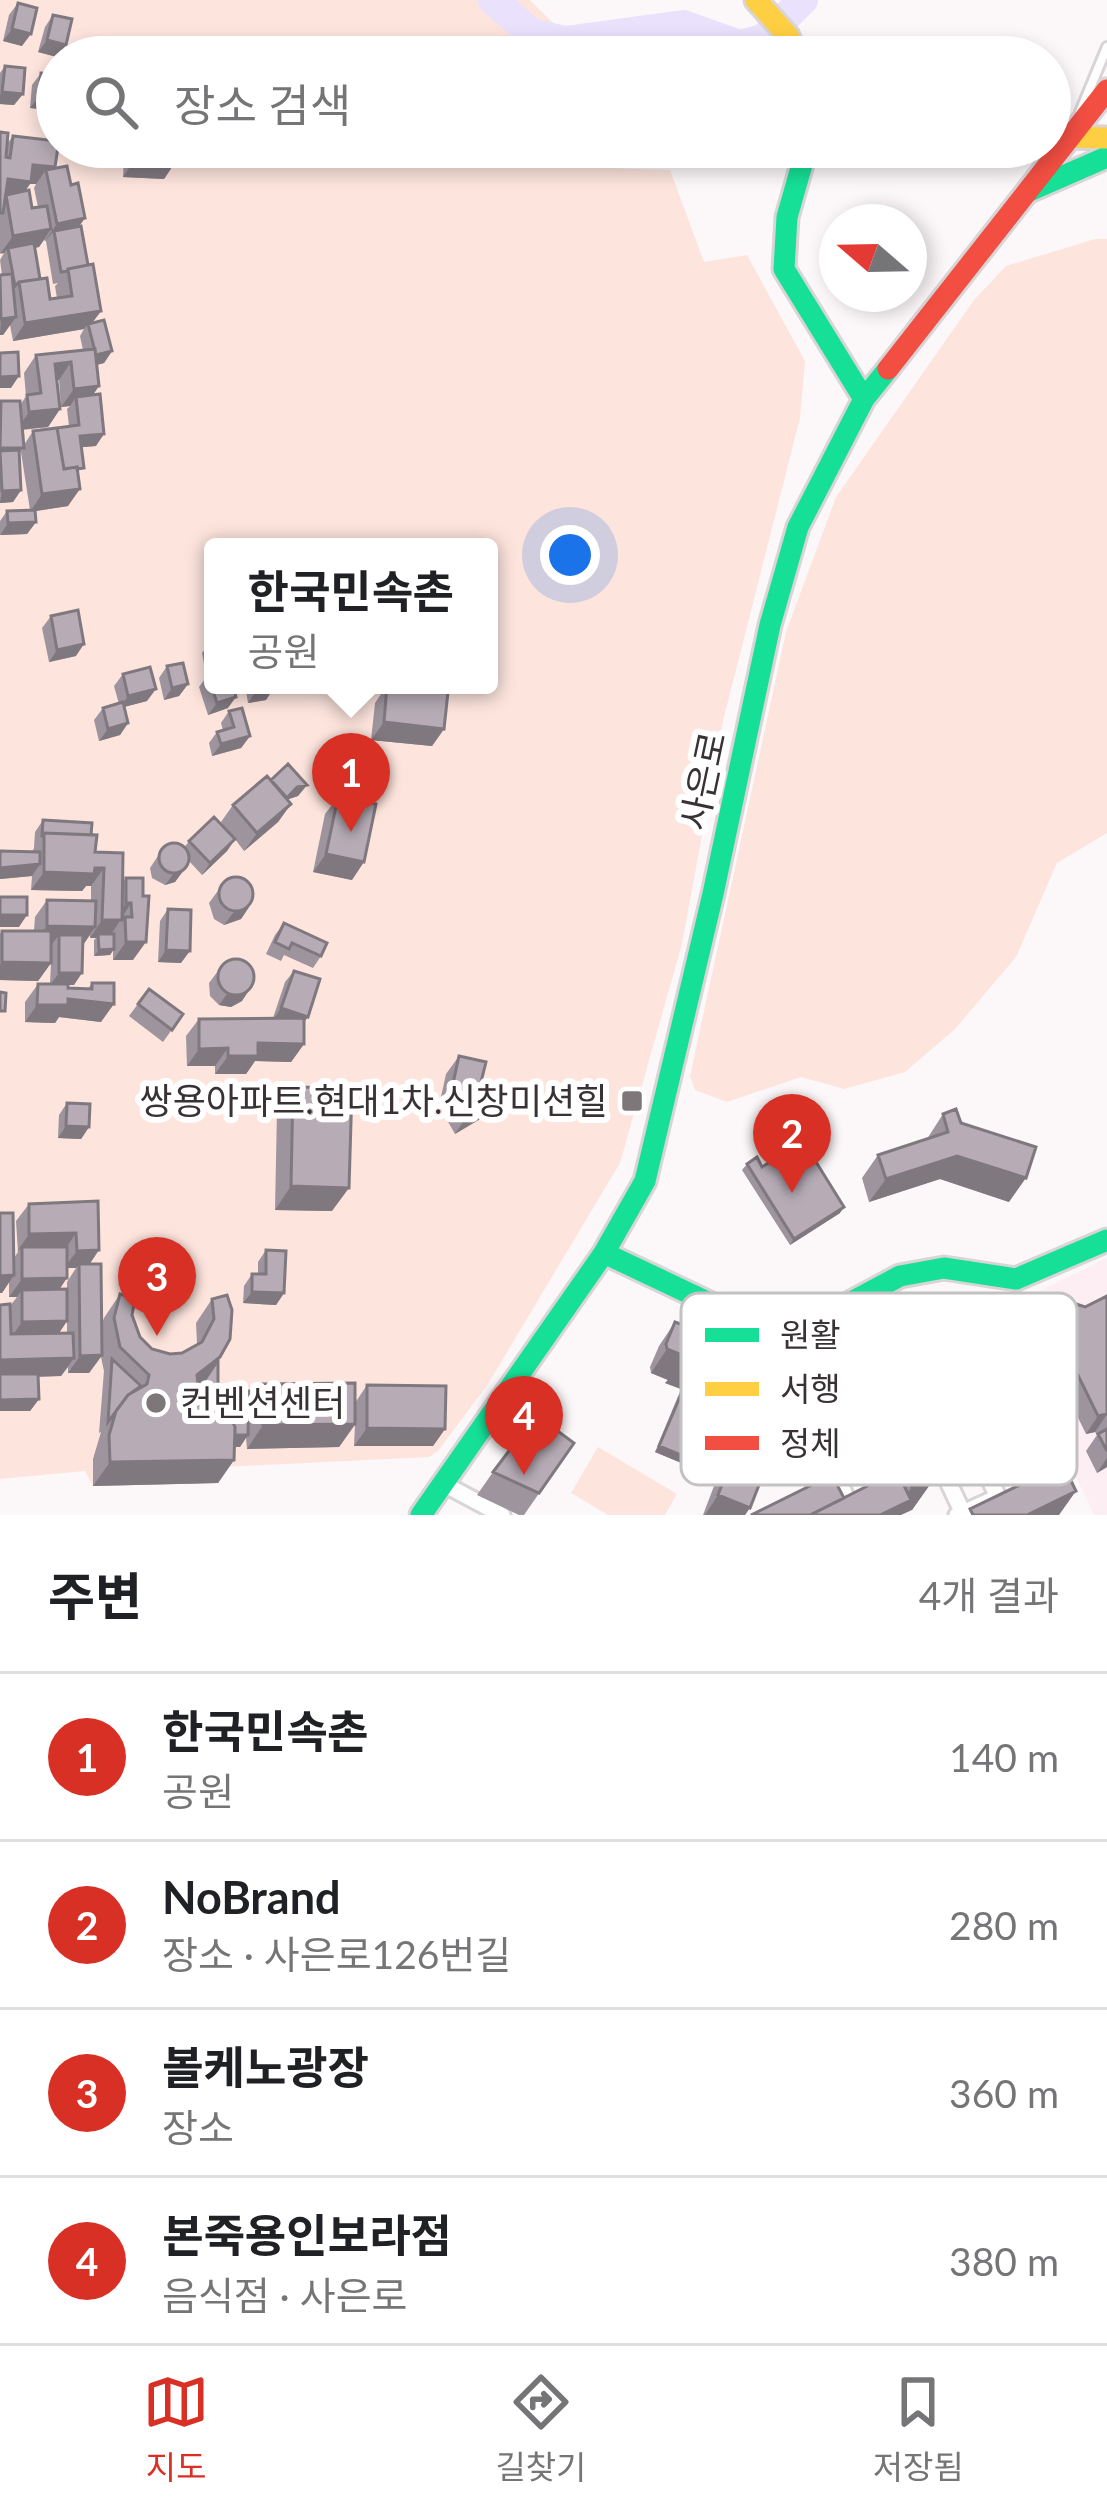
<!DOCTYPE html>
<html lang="ko">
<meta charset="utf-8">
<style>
:root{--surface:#fff;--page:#f2f2f2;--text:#202124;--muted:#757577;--line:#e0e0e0;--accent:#d93025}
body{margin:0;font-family:Lato,"Noto Sans KR",sans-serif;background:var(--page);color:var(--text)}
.compass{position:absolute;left:819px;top:204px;width:108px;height:108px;border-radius:50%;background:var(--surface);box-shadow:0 6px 18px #0003;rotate:290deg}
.you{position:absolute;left:570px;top:555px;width:42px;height:42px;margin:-30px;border:9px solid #fff;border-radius:50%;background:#1a73e8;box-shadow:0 0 0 18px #1a73e833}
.badge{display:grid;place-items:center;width:78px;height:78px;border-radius:50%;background:var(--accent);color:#fff;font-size:39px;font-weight:700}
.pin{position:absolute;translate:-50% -99px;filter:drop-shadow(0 3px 6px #0008)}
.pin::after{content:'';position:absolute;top:63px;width:42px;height:36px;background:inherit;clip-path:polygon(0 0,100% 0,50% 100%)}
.popup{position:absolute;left:204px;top:538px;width:294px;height:156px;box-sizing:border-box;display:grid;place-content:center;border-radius:12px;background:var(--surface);filter:drop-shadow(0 3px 9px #0005);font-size:39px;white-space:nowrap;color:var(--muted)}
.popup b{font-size:45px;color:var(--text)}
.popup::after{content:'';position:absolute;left:50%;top:100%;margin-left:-24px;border:24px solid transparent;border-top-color:var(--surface)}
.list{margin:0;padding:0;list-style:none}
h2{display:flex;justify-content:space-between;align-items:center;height:156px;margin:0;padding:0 48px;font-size:51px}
h2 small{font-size:39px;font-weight:400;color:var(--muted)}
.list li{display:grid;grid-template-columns:78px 1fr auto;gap:36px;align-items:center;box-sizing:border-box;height:168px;padding:0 48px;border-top:3px solid var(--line)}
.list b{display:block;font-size:45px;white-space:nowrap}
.list p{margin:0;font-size:39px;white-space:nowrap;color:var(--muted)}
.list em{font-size:39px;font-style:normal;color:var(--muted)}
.icon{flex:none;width:66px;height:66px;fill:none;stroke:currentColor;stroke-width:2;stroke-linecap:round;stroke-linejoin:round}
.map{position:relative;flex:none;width:1107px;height:1515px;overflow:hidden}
.search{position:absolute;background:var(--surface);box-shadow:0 6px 18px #0003;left:36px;right:36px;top:36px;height:132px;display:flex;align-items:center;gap:30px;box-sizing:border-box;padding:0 42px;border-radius:66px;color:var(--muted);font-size:45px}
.sheet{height:828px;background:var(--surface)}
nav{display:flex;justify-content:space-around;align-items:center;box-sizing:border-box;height:168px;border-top:3px solid var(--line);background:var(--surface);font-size:33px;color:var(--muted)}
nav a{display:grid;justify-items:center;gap:6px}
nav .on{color:var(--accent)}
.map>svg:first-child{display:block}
</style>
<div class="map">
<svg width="1107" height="1515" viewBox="0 0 1107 1515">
<rect width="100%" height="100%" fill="#fcf8fa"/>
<path fill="#fdeef4" d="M1107,1258V1515H1094L1004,1323L992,1314Z"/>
<path fill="#fde4dd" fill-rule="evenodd" d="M0,0H530L587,57H57V147H603L607,168L670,170L704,262L747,255L805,361L800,418L723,721L682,944L620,1163L488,1384L438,1451L429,1457L221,1467L93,1486L85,1471L0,1479ZM213,547H489V685H213Z
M1095,239H1107V833L1057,863L1016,957L955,1029L905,1072L844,1089L801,1077L727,1102L695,1090L690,1076L786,632L836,497L974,300L1006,266Z
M598,1447L677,1494L665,1515H608L571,1493Z"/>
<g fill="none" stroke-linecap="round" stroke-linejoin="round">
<path stroke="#eae1fc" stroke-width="30" d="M493,0L531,33L565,41L683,25L739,45L763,39L803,0"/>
<g stroke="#d9d5d7" stroke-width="14">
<path id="lane" d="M1080,112L1107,47"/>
</g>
<g stroke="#d9d5d7" stroke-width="21">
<path id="street" d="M796,1344C799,1405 830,1460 854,1515
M959,1414L990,1399L1010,1438
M442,1483L502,1515
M957,1515L963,1513L998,1497L959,1414L924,1431L963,1513"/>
</g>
<g stroke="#d9d5d7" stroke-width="27">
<path id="fast" d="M807,147L787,217L784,269L864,399
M1029,191L1107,157
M604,1253L796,1344L844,1306L900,1276L944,1268L1016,1279L1107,1240
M421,1515L604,1253L645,1181L713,894L770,625L798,527L864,399L888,369"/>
</g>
<g stroke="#d9d5d7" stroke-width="27">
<path id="slow" d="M756,0L788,36L797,57
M1069,137L1107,138"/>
</g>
<g stroke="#d9d5d7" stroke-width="27">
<path id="jam" d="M888,369L1107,90"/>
</g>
<use href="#lane" stroke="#fffefe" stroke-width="8"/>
<use href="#street" stroke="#fffefe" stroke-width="15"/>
<use href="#fast" stroke="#16e098" stroke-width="21"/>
<use href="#slow" stroke="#ffcf43" stroke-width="21"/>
<use href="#jam" stroke="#f24e42" stroke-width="21"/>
</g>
<path fill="#9d949d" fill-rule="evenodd" d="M18,3L22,46L3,41L9,15Z
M53,15L66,45L57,57L38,52L45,27Z
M5,66L23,94L14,105L0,104V73Z
M41,73L49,110L30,108L32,85Z
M0,132L7,144L13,136L55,167L71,185L85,218L79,226L101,311L92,323L112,351L104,363L97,365L93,395L96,446L82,447L78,477L68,506L35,511L36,522L27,534L0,535V521L7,511L30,510L21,452L19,454L21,490L13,502L0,503V403L1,401L21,404L26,396L24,373L36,355L83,350L80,336L84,329L13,341L10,325L3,335H0V275H2L0,260L4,253H0ZM30,184H36L34,188L38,207L32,208L25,191ZM44,240L46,241L53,284L58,283L55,286L57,298L50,299L40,279L35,248L39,247ZM57,380H59L61,407L70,406L67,409L69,426L33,431L24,445L22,430L48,427L60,409Z
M100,147H118V151L110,163L99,162Z
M131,147H177L176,161L164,179L123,177L124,157Z
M51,616L76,656L49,662L42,628Z
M211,641H213V673L206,674L202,653Z
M167,666L188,684L179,696L164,700L159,678Z
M123,674L147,701L124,707L128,723L120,735L99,741L94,720L103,708L119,704L114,686Z
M208,675L228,708L208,715L199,687Z
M245,685H274L266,700L248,703Z
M387,685L444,729L432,746L371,740L375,703Z
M229,711L250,736L241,748L212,756L209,743L217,732L223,730L221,723Z
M270,780L307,785L298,796L287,800L291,804L278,822L244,851L235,839L227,851L202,875L189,861L175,882L165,885L152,878L150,868L166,844L184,848L189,841L229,833L221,822L233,805Z
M338,797L352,880L313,872L325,814Z
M43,820L91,835L95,852L122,883L126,878H143L133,960H113V950L110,955L94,956V940L96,938H90V935L83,945L74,985H68V988L88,989L92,983L101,1022L59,1017L55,1023L25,1022V1002L38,984H50L51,963L38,981L0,980V934L2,931H34L35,917L47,900L91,901V886H86L82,891L31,890L32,876L0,879V851L32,852L34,848L35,832Z
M228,877L249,907L241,919L224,925L214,919L209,903Z
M168,909L181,963L158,962L160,921Z
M284,923L321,956L313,968L284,955L281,961L266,954L275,935Z
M218,971L242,1001L231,1007L219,1005L210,996L209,983Z
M294,971L304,1022V1044L291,1062L255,1061L246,1074H215V1066H187L186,1036L199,1019L273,1018L285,982Z
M149,989L183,1014L163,1042L129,1016Z
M459,1056L481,1082L492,1102L480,1119L455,1134L439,1106L446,1074Z
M293,1087L332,1211L275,1210L277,1110Z
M67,1103L89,1127L81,1139L58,1138L59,1115Z
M943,1114L961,1123L1009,1202L940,1179L869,1202L862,1178L878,1155L927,1139Z
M747,1164L840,1213L790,1245L742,1170Z
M98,1201L90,1264L101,1326L104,1318L120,1294L132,1315L140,1337L152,1349L170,1354L182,1353L196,1346L197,1343L196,1323L212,1299L218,1360L219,1401L226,1391L249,1404L262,1384L355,1403L367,1385L445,1429L433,1446H354L355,1425L339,1447L247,1449L246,1437L240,1447H235L234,1460L218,1483L93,1486V1459L101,1432L99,1433L104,1371L101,1357L89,1373H68V1367L61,1376L38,1377L39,1399L30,1411H0V1305L10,1306L17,1297H9V1282L2,1293L14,1258L18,1252L16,1221L29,1204ZM67,1268H76L67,1282V1289H60ZM67,1321V1333H59Z
M266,1250L284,1293L276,1305L243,1303L244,1286L252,1274H258V1262Z
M1107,1296V1467L1097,1473L1086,1451L1097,1435L1095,1432L1086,1434L1060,1381L1050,1378L1054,1364L1043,1361L1052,1332L1064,1314L1068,1315L1076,1304L1085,1307Z
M688,1313L721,1397L691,1467L655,1452L681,1389L665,1383L668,1380L651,1373L650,1367L659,1346L675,1322L680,1324Z
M1008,1329L984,1363L904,1402L890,1373L914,1339Z
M869,1394L936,1476L912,1510L844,1498L871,1484L845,1428Z
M753,1405L815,1425L798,1449L767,1463L745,1515H703L736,1428Z
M574,1443L524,1515H519L477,1495L493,1472Z"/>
<path fill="#80787f" d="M12,29L31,34L22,46L3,41Z
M47,40L66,45L57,57L38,52Z
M2,92L23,94L14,105L0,104V95Z
M39,97L57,98L49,110L30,108Z
M107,150L118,151L110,163L99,162Z
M135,159L176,161L164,179L123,177Z
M33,165L55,167L46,170L36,184H30L19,199L6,198L8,179Z
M85,218L72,236L54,231L44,242L57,224Z
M51,229L39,247L9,252L8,248L4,253L0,254L13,236Z
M101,311L89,327L88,324L84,329L13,341L25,323Z
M16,317L3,335H0L1,319Z
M112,351L104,363L87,367L96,355Z
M71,362L59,380L43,382L55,364Z
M19,376L11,388H0V377Z
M99,386L87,404L76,397L70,406L61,407L74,389Z
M60,409L48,427L17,430L29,412Z
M104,434L96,446L72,448L80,436Z
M80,489L68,506L30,512L42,494Z
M21,490L13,502L0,503L2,491Z
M36,522L27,534L0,535L8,523Z
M84,644L76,656L49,662L57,650Z
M188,684L179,696L164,700L172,688Z
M274,688L266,700L248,703L256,691Z
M156,689L147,701L120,708L128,696Z
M236,697L228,708L208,715L217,703Z
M384,722L444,729L432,746L371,740Z
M128,723L120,735L99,741L108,729Z
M250,736L241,748L212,756L221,744Z
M307,785L298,796L288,799L278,810L297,787Z
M291,804L278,822L244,851L257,833Z
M235,839L227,851L202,875L210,863Z
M326,854L364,862L352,880L313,872Z
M40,864L32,876L0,879V868Z
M95,868H104L91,886H86L82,891L31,890L44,872Z
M184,870L175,882L165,885L174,873Z
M126,903H131L109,938L98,934L96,938H90L102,920H114Z
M249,907L241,919L224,925L233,913Z
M0,915H27L19,927H0Z
M47,926L95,927L83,945L59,935L52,944H34Z
M126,942H146L133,960H113Z
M114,949L110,955L94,956L99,950Z
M166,950L190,951L181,963L158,962Z
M2,962L51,963L38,981L0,980V965Z
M59,973H82L74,985H50Z
M250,989L242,1001L231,1007L219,1005L227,994Z
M68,999L114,1004L101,1022L59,1017L55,1023L25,1022L37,1005Z
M281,1008L308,1017L299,1029L273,1020Z
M258,1043L304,1044L291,1062L255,1061L246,1074H215L228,1056Z
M228,1048L215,1066H187L199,1049Z
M492,1102L480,1119L455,1134L467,1116Z
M66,1126L89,1127L81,1139L58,1138Z
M957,1156L1026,1178L1009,1202L940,1179L869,1202L886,1179Z
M291,1186L349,1188L332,1211L275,1210Z
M844,1207L840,1213L790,1245L794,1239Z
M76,1233L64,1251L22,1247L17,1252L29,1234Z
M99,1250L87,1268L79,1264L76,1268H64L77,1251Z
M14,1275L2,1293H0V1276Z
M67,1278L55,1296L22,1290L17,1297H9L22,1279Z
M252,1292L284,1293L276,1305L243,1303Z
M67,1321L55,1339H10L22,1322Z
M1008,1329L984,1363L904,1402L928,1368Z
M1055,1343L1066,1346L1054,1364L1043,1361Z
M667,1349L733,1380L717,1403L686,1383L681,1389L665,1383L668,1380L651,1373Z
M102,1355L89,1373H68L80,1356Z
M220,1357L204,1381L190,1391L197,1375Z
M74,1358L61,1376L0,1377V1360Z
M1062,1360L1072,1363L1060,1381L1050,1378Z
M39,1399L30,1411H0V1400Z
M1107,1414L1095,1432L1086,1434L1098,1416Z
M355,1424L339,1447L247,1449L263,1425Z
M815,1425L798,1449L758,1467L775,1444Z
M367,1428L445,1429L433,1446H354Z
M225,1434L248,1435L240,1447L217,1446Z
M659,1446L695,1461L691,1467L655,1452Z
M1107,1458V1467L1097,1473Z
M234,1460L218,1483L93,1486L110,1462Z
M936,1476L912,1510L901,1515H880L898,1506L912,1487Z
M1076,1491L1059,1515H1027Z
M718,1495L750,1508L745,1515H705Z"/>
<path fill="#b7acb6" stroke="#80787f" stroke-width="3" d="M18,3L37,8L31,34L12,29Z
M53,15L72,19L66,45L47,40Z
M5,66L25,68L23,94L2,92Z
M41,73L57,74V98L39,97Z
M0,132L8,133L6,157L10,158L13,136L57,141L58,147L55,167L33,165L31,182L8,179L3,213H0Z
M136,147H177L176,161L135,159Z
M67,166L71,185L78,183L85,218L57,224L46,170Z
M29,190L32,208L47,206L51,229L13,236L6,195Z
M81,226L88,265L68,269V271L61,272L54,231Z
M34,243L40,279L19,282L15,286L8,248Z
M93,264L101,311L25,323L19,282L47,278L50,299L72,296L68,269Z
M12,274L16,317L1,319L0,275Z
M104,320L112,351L96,355L88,324Z
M95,349L99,386L74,389L71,362L55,364L60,409L29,412L27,395L41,393L36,355Z
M18,352L19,376L0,377V353Z
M100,394L104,434L80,436L84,468L77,469V467L64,469L57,428L79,425L76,397Z
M1,401H20L24,448H0Z
M57,428L64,469L77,467L80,489L42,494L33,431Z
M19,450L21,490L2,491L0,451Z
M35,510L36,522L8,523L7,511Z
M78,610L84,644L57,650L51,616Z
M183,663L188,684L172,688L167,666Z
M150,667L156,689L128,696L123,674Z
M213,673V685H233L236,697L217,703L208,675Z
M255,685H274V688L256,691Z
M387,685L448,692L444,729L384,722Z
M123,702L128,723L108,729L103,708Z
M242,708L250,736L221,744L217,732L234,727L229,711Z
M288,764L307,785L297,787L287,798L271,780Z
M267,776L291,804L257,833L233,805Z
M338,797L376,804L364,862L326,854Z
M214,817L235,839L210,863L189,841Z
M43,820L92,823L91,835L44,833V836H42Z
M44,833L97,835L95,852L123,853L122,920H102L104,868H95L94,874L44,872Z
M159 858a15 15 0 1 1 30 0a15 15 0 1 1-30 0Z
M0,851L40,852V864L0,868Z
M219 894a17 17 0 1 1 34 0a17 17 0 1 1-34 0Z
M126,878H143V896H149L146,942H126L125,917H132L131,903H126Z
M0,897H27V915H0Z
M47,900L96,901L95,927L47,926Z
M168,909L191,910L190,951L166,950Z
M284,923L327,943L321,956L292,943L289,949L275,942Z
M2,931H51V963L2,962Z
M98,934H114V949L99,950Z
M59,935H83L82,973H59Z
M218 977a18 18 0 1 1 36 0a18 18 0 1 1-36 0Z
M294,971L320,979L308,1017L281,1008Z
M92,983H114V1004L68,999V1005H37L38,984H68V988L92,989Z
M149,989L183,1014L172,1030L138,1004Z
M0,992L6,993L5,1011H0Z
M304,1018V1044L258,1043V1056H228V1048L199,1049V1019Z
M459,1056L486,1062L481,1082L492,1102L467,1116L452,1088Z
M293,1087L352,1088L349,1188L291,1186Z
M67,1103L90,1104L89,1127L66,1126Z
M956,1109L961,1123L1036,1147L1026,1178L957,1156L886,1179L878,1155L948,1132L943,1114Z
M803,1141L844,1207L794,1239L747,1164L757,1157L762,1167Z
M98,1201L99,1250L77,1251L76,1233L29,1234V1204Z
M0,1213H13L14,1275L0,1276Z
M22,1247H67V1278L22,1279Z
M266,1250L286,1251L284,1293L252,1292V1274H266Z
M79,1264H101L102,1355L80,1356Z
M67,1289V1321L22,1322V1290Z
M120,1294L135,1299L132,1315L140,1337L152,1349L170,1354L182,1353L202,1342L214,1319L212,1299L227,1295L232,1310L230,1339L220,1357L197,1375L198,1384L226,1407L235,1427L234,1460L110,1462L109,1435L116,1411L128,1395L147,1384L149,1375L120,1347L114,1318Z
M1107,1296V1414L1098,1416L1072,1363L1062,1360L1066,1346L1055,1343L1064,1314L1072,1316L1076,1304L1085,1307Z
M995,1300L1008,1329L928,1368L914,1339Z
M10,1304L11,1334L73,1333L74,1358L0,1360V1305Z
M688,1313L750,1338L733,1380L682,1359L684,1356L667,1349L666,1344L675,1322L683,1325Z
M112,1359L141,1386L128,1395L108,1422Z
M218,1360V1401L199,1384L204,1381Z
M0,1374H38L39,1399L0,1400Z
M355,1383V1424L263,1425L262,1384Z
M686,1383L721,1397L695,1461L659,1446Z
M893,1383L936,1476L912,1487L869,1394Z
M797,1384L815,1425L775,1444L750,1508L718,1495L753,1405Z
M367,1385L446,1386L445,1429L367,1428Z
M226,1391H249L248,1435H235V1427L226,1407Z
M536,1415L574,1443L539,1493L493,1472Z
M1107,1429V1451L1098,1434Z
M1063,1464L1076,1491L1027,1515H973L970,1509Z
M897,1471L911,1500L880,1515H810Z
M832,1475L844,1498L810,1515H751Z"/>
<g fill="#7d777a" stroke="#fff" stroke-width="4.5">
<rect x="620" y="1089" width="24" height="24" rx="6"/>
<circle cx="156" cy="1403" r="12"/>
</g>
<g text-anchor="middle" stroke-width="12" stroke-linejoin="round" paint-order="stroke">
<g font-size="36" fill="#383235" stroke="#fff">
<text transform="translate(703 781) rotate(-78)" y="13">사은로</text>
</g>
<g font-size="36" fill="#383235" stroke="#fff" text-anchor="end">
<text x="608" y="1114">쌍용아파트.현대1차.신창미션힐</text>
<text x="180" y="1416" text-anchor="start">컨벤션센터</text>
</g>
</g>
<rect x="681" y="1293" width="396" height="192" rx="18" fill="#fff" stroke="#c3c2c2" stroke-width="3"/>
<rect x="705" y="1328" width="54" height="14" fill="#16e098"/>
<rect x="705" y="1382" width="54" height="14" fill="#ffcf43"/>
<rect x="705" y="1436" width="54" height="14" fill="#f24e42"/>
<g font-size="33" fill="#383235">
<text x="780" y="1347">원활</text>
<text x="780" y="1401">서행</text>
<text x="780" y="1455">정체</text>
</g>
</svg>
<svg class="compass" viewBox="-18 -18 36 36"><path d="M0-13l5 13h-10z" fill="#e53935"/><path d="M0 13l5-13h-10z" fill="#757577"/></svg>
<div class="you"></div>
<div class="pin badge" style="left:351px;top:832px">1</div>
<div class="popup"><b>한국민속촌</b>공원</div>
<div class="pin badge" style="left:792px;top:1193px">2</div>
<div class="pin badge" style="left:157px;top:1336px">3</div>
<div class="pin badge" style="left:524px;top:1475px">4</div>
<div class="search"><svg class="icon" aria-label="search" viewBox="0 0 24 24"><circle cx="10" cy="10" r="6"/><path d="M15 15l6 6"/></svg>장소 검색</div>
</div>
<section class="sheet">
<h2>주변<small>4개 결과</small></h2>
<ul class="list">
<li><span class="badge">1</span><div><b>한국민속촌</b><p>공원</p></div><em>140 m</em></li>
<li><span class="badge">2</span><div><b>NoBrand</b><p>장소 · 사은로126번길</p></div><em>280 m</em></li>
<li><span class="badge">3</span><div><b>볼케노광장</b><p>장소</p></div><em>360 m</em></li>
<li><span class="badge">4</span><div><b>본죽용인보라점</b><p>음식점 · 사은로</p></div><em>380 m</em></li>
</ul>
</section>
<nav>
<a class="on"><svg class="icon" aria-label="map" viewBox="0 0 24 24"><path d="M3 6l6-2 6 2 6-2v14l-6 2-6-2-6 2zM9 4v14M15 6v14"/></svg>지도</a>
<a><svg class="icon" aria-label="directions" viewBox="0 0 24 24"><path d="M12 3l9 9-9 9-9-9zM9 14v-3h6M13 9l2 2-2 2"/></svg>길찾기</a>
<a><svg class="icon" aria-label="saved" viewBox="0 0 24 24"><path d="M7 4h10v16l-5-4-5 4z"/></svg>저장됨</a>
</nav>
